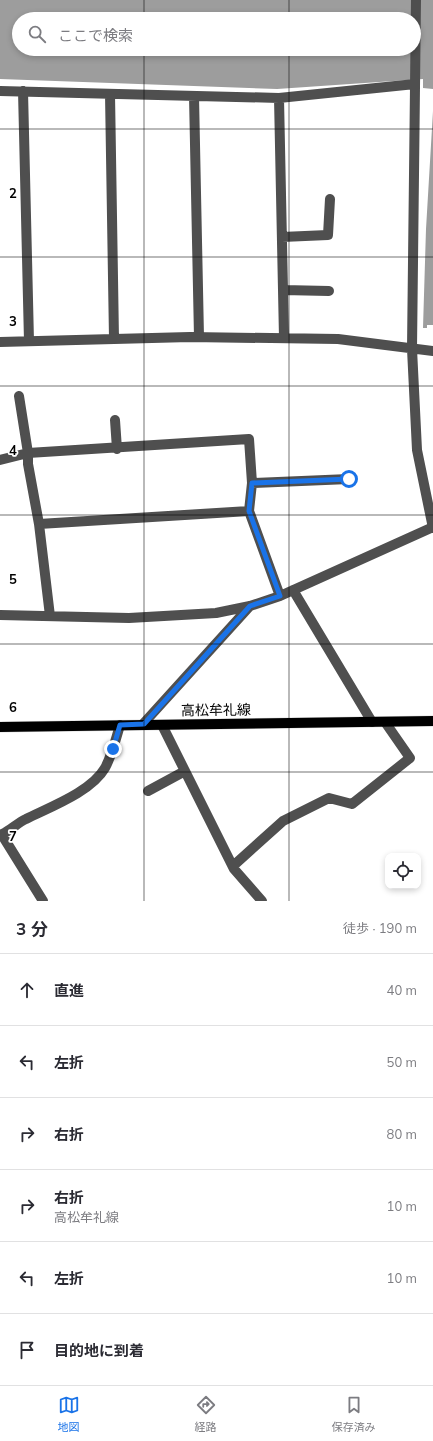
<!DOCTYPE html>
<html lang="ja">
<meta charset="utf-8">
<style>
:root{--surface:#fff;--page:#f7f7f7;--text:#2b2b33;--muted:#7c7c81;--line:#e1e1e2;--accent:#1a73e8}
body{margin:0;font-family:Mulish,"Noto Sans JP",sans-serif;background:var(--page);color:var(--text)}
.controls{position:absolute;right:12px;bottom:12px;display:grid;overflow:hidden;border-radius:8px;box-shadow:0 2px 6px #0003}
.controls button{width:36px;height:36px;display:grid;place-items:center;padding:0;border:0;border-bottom:1px solid var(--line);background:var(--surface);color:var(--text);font:20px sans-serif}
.stop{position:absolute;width:12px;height:12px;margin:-9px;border:3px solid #1a73e8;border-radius:50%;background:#fff}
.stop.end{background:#1a73e8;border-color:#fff;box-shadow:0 1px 4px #0008}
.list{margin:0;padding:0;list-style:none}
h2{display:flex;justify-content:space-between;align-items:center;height:52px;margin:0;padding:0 16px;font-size:17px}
h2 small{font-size:13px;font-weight:400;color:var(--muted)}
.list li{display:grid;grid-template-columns:26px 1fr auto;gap:12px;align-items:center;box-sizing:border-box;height:72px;padding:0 16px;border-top:1px solid var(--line)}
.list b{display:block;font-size:15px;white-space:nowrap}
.list p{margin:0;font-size:13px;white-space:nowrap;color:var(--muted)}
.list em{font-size:13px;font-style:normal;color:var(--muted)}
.icon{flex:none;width:22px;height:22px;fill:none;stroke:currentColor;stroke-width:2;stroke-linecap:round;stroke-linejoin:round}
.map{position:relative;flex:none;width:433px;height:901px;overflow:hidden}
.search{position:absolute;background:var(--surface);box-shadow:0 2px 6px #0003;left:12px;right:12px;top:12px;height:44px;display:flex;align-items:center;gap:10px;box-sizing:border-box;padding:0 14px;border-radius:22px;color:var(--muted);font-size:15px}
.sheet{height:484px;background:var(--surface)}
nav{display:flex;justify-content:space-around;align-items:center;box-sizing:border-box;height:56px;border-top:1px solid var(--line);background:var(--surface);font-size:11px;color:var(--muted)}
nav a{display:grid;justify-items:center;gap:2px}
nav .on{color:var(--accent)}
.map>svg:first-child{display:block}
</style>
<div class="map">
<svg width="433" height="901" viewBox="0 0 433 901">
<rect width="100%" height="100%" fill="#fff"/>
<path fill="#9d9d9d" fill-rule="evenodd" d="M0,0H433V89L423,88V79L277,89L0,79ZM19,19H414V49H19Z
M433,111V325H427V328H423L426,229Z"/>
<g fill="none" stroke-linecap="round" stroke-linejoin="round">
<g stroke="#dbdbdb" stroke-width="11">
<path id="major" d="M0,727L433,721"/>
</g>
<path stroke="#4f4f4f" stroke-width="10" d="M416,0L412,349L417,450L433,528
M0,91L279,98L415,84
M23,91L29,341
M110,94L114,339
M194,96L199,337
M279,98L284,338
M282,237L328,235L330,199
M283,290L329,291
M0,342L190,337L338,339L433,351
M19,396L28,453V464L39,524L50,616
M115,420L117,449
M0,460L28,453L249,439L252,483L349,479
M252,483L249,511L280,596
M39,524L249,511
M293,590L372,722
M0,615L129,618L216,613L250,606L280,596L433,527
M143,724L250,606
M162,725L234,869L262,901
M148,791L185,771
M0,835C9,832 17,823 26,819C50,807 91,792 105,768C112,755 116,739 120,725
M2,835L43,901
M233,866L283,821L329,798L352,804L410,758L385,722"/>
<use href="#major" stroke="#000" stroke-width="10"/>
</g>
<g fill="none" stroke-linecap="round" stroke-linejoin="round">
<path stroke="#1a73e8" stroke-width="5" d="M113,749L120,725L144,724L250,606L280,596L249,511L252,483L349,479"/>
</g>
<path fill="none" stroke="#000" stroke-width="1" stroke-opacity="0.55" d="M144,0V19M289,0V19M144,49V901M289,49V901M0,129H433M0,257H433M0,386H433M0,515H433M0,644H433M0,772H433"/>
<g text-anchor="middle" stroke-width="3.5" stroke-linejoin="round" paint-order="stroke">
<g font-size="14" fill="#000" stroke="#fff">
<text transform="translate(216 710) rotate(-1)" y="5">高松牟礼線</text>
</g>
</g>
<g font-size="13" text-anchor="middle" font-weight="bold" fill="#000" stroke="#fff" stroke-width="3.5" stroke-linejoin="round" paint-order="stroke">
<text x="13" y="198">2</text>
<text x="13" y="326">3</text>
<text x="13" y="455">4</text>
<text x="13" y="584">5</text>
<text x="13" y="712">6</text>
<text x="13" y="841">7</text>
</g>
</svg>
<div class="controls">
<button><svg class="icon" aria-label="locate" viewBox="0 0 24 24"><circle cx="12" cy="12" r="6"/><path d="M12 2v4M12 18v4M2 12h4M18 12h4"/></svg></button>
</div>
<div class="stop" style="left:349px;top:479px"></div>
<div class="stop end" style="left:113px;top:749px"></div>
<div class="search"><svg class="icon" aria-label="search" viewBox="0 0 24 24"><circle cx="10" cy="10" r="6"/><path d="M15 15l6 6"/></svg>ここで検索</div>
</div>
<section class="sheet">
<h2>3 分<small>徒歩 · 190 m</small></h2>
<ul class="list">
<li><svg class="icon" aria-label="ahead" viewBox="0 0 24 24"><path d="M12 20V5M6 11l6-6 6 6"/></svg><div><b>直進</b></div><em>40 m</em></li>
<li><svg class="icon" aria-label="left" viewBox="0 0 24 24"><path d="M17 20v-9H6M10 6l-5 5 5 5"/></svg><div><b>左折</b></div><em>50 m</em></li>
<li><svg class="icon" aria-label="right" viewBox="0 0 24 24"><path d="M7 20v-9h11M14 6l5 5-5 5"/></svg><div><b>右折</b></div><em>80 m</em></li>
<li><svg class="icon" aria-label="right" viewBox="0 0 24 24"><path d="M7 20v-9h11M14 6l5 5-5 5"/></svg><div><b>右折</b><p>高松牟礼線</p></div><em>10 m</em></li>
<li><svg class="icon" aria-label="left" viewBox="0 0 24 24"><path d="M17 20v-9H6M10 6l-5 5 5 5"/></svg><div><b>左折</b></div><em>10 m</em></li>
<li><svg class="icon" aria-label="arrive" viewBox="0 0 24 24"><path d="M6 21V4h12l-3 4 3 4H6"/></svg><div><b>目的地に到着</b></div></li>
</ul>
</section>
<nav>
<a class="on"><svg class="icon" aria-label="map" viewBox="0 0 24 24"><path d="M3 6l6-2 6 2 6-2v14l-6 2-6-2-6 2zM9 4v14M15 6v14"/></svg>地図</a>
<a><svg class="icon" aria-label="directions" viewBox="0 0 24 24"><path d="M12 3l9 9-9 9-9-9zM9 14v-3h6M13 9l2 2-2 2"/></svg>経路</a>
<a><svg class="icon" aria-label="saved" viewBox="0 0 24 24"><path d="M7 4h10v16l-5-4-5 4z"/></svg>保存済み</a>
</nav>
